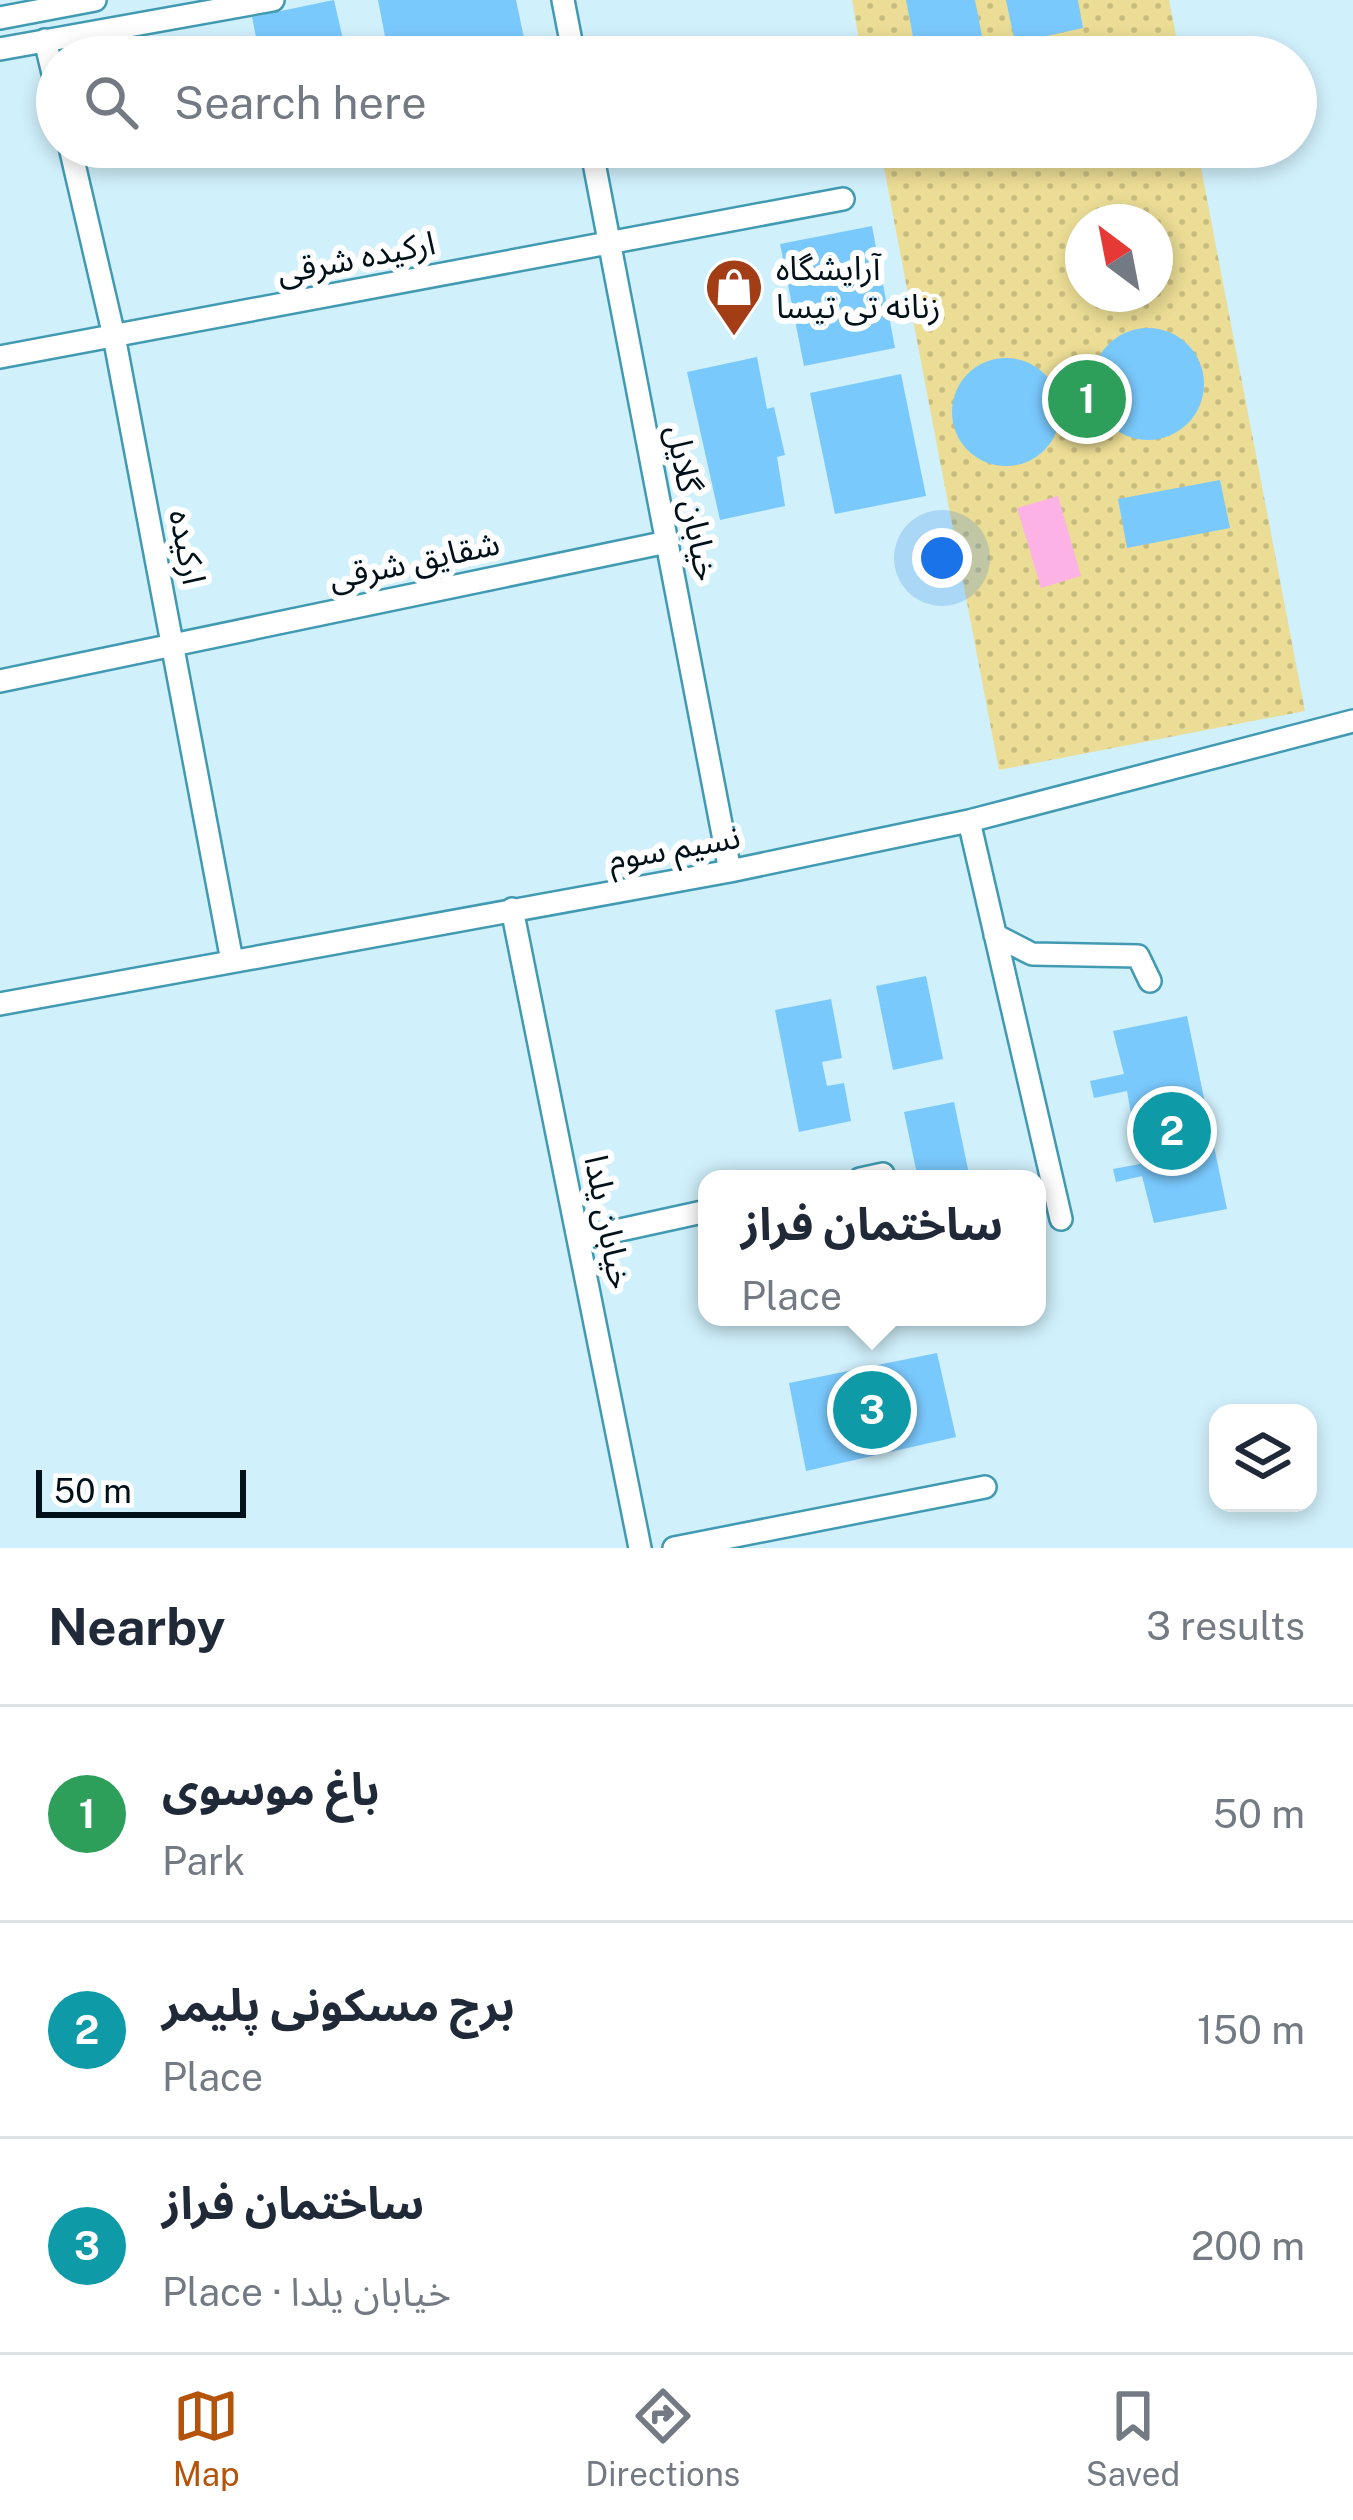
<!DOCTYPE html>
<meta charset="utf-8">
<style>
:root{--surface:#fff;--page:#f6f6f7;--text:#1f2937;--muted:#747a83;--line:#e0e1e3;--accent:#b45309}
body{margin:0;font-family:"Public Sans","Noto Sans Arabic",sans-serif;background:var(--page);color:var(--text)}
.controls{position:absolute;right:36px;bottom:36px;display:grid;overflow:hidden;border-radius:24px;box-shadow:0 6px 18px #0003}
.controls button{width:108px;height:108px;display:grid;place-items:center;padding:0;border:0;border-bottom:3px solid var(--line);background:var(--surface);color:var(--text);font:60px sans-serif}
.compass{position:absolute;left:1065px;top:204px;width:108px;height:108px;border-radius:50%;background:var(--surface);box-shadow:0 6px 18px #0003;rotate:328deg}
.scale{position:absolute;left:36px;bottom:30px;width:210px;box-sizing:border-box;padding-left:12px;border:6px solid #001119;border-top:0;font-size:33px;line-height:42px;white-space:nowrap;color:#001119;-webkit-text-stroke:9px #fff;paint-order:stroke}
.you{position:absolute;left:942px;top:558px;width:42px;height:42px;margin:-30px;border:9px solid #fff;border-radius:50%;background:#1a73e8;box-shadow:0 0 0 18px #1a73e833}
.badge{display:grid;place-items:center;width:78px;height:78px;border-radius:50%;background:var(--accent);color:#fff;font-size:39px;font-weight:700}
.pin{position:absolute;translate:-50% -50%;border:6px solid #fff;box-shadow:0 3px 12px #0006}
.popup{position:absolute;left:698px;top:1170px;width:348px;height:156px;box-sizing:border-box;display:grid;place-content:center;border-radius:24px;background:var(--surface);filter:drop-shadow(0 3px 9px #0005);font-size:39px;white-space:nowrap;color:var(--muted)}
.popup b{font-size:45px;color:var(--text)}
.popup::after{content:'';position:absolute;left:50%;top:100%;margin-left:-24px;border:24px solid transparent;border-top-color:var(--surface)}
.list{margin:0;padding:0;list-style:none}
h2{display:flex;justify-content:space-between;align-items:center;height:156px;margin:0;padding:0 48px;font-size:51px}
h2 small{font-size:39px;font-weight:400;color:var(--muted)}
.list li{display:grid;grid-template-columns:78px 1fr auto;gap:36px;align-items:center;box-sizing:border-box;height:216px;padding:0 48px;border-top:3px solid var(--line)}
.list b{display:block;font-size:45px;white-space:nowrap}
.list p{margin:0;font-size:39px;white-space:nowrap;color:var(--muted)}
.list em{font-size:39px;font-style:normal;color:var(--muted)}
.icon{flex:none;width:66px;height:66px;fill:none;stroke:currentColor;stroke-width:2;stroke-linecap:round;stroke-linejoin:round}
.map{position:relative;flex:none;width:1353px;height:1548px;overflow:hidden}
.search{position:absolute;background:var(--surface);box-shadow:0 6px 18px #0003;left:36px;right:36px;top:36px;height:132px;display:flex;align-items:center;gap:30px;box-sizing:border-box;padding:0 42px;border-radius:66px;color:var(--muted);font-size:45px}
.sheet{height:804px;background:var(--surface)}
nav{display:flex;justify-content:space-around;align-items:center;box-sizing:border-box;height:168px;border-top:3px solid var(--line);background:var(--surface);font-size:33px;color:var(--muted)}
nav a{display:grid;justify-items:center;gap:6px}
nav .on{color:var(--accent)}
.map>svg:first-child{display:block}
</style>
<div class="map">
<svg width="1353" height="1548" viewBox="0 0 1353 1548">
<defs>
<pattern id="garden-dots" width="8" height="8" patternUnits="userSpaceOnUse" patternTransform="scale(3)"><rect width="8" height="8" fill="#ebdd95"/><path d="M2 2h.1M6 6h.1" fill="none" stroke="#c8bd80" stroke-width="1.8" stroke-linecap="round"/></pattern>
</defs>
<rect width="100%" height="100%" fill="#d0f0fb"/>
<path fill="url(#garden-dots)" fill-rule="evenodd" d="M852,0H1169L1180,57H862Z
M880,147H1197L1305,711L999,770ZM1083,222H1155V294H1083Z"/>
<path fill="#fdb2e5" d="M1058,496L1081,576L1041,588L1017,508Z"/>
<path fill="#7ac9fd" d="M334,0L347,57H260L252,17Z
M378,0H516L528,57H389Z
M906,0H975L986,57H917Z
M1006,0H1078L1083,28L1015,43Z
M872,226L895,348L804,366L780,244Z
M1092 384a56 56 0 1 1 112 0a56 56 0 1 1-112 0Z
M757,357L767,409L774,407L785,455L777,457L785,506L720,520L687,372Z
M952 412a54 54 0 1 1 108 0a54 54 0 1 1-108 0Z
M901,374L926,496L835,514L810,393Z
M1220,480L1230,528L1127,548L1118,499Z
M926,976L943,1059L893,1070L876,986Z
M831,999L842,1058L822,1062L827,1086L844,1083L851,1121L799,1132L775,1010Z
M1187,1016L1227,1209L1154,1223L1142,1176L1116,1182L1113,1169L1140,1164L1127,1091L1094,1098L1090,1081L1124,1074L1113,1031Z
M954,1102L970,1179H918L904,1112Z
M937,1353L956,1437L806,1471L789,1383Z"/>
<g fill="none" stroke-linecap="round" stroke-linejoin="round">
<g stroke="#419ab2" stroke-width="26">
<path id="street" d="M563,0L574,57
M0,18L95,0
M45,40L57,90
M0,49L273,0
M70,147L114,336L232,961
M591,147L730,871
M0,357L843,199
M0,681L667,542
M969,821L1061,1219
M512,909L640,1548
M995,935L1032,954L1138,956L1150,981
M0,1004L730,871L969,821L1353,721
M860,1179L883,1174
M579,1239L707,1211
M674,1548L985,1487"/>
</g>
<use href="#street" stroke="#fff" stroke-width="21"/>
</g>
<defs>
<g id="shop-pin" transform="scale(3)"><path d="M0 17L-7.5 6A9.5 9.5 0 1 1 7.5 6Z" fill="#a33d16" stroke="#fff"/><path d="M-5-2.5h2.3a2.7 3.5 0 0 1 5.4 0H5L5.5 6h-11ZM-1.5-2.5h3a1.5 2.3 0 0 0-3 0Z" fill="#fff"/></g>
</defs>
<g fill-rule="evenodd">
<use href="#shop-pin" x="734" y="287"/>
</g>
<g text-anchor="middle" stroke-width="12" stroke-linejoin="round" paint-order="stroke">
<g font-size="33" fill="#001119" stroke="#fff">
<text transform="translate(356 257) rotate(-11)" y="12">ارکیده شرقی</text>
<text transform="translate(693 503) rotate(79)" y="12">خیابان گلایل</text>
<text transform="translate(188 547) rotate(79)" y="12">ارکیده</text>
<text transform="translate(414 560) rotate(-12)" y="12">شقایق شرقی</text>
<text transform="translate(674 847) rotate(-10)" y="12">نسیم سوم</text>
<text transform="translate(609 1222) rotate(79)" y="12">خیابان یلدا</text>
</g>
<g font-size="33" fill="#001119" stroke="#fff" text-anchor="start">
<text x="776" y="280">آرایشگاه<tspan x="776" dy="38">زنانه تی تیسا</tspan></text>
</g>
</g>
</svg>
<div class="controls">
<button><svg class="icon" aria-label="layers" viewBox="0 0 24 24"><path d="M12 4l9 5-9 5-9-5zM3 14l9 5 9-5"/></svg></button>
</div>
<svg class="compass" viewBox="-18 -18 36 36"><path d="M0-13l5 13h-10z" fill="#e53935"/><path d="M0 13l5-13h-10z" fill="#747a83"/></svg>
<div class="scale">50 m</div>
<div class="you"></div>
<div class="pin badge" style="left:1087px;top:399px;background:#2e9e5b">1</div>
<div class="pin badge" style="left:1172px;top:1131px;background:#0f9aa8">2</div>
<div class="pin badge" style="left:872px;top:1410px;background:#0f9aa8">3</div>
<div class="popup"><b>ساختمان فراز</b>Place</div>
<div class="search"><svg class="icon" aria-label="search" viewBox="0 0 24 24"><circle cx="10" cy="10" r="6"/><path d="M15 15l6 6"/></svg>Search here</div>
</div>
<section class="sheet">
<h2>Nearby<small>3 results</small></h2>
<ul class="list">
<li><span class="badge" style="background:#2e9e5b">1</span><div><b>باغ موسوی</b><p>Park</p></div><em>50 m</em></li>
<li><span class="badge" style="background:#0f9aa8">2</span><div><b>برج مسکونی پلیمر</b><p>Place</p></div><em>150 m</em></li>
<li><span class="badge" style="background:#0f9aa8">3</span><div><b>ساختمان فراز</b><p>Place · خیابان یلدا</p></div><em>200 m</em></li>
</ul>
</section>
<nav>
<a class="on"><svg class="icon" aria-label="map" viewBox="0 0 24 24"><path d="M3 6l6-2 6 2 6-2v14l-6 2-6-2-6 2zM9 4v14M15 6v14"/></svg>Map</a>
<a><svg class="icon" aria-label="directions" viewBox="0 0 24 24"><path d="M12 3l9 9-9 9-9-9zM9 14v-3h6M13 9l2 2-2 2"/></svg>Directions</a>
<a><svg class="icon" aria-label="saved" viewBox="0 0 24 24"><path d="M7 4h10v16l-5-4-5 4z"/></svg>Saved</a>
</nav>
